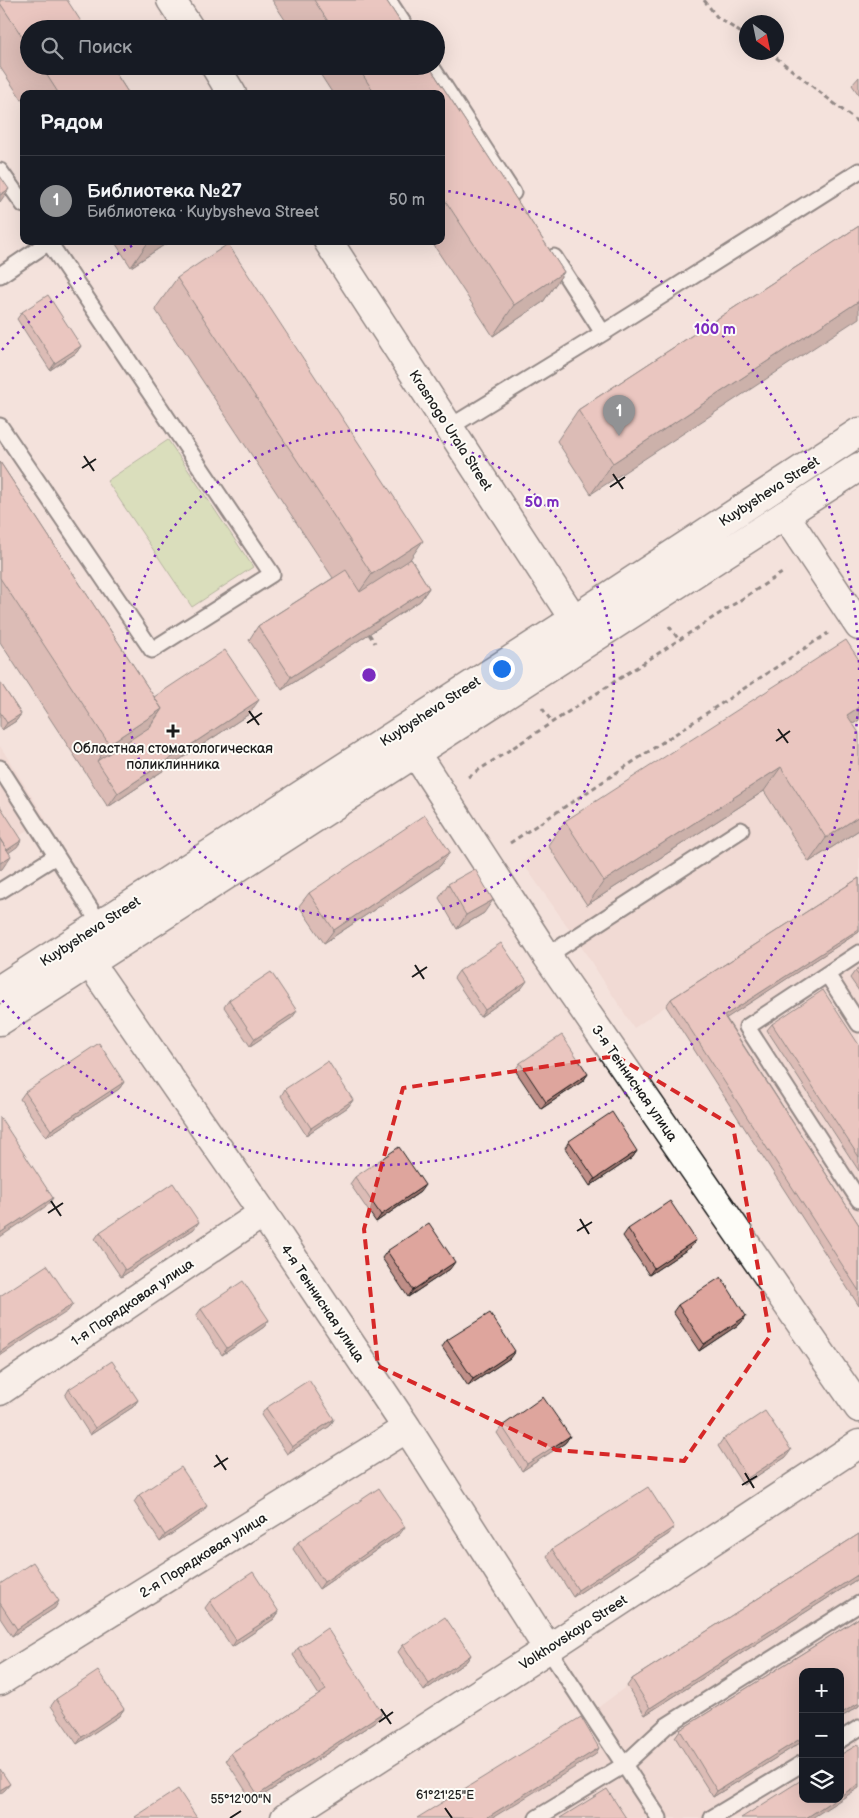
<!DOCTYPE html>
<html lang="ru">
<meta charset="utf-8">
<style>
:root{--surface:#171b24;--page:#242831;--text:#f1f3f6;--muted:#9ea1a6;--line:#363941;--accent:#919294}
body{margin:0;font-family:"Balsamiq Sans",sans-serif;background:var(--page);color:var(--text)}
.controls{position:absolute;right:15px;bottom:15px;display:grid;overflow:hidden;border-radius:10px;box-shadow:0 5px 20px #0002}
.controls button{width:45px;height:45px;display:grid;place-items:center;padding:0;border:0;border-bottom:1px solid var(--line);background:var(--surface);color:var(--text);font:25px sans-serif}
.compass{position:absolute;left:739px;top:15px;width:45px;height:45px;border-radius:50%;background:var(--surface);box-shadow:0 5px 20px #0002;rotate:147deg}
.you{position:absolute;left:501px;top:668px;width:18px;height:18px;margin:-12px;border:4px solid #fff;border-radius:50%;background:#1a73e8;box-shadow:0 0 0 8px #1a73e833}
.badge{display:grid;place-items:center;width:32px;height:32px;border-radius:50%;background:var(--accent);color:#fff;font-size:16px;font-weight:700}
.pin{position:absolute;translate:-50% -41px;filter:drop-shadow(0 1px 2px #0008)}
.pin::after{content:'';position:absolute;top:26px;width:18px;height:15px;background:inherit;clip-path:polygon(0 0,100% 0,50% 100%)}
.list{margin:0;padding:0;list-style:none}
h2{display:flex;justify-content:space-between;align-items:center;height:65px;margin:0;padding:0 20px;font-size:21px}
h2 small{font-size:16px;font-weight:400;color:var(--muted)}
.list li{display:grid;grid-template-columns:32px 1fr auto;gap:15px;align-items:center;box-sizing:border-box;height:90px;padding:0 20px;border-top:1px solid var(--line)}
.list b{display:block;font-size:19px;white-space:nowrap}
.list p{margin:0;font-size:16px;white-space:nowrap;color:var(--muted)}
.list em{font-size:16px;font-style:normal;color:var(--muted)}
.icon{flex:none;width:28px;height:28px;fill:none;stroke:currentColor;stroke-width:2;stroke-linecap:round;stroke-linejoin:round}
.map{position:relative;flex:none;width:859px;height:1818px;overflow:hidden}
.search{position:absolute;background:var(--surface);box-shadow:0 5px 20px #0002;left:20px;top:20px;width:425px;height:55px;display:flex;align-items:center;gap:12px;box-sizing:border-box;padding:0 18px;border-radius:28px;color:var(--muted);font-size:19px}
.panel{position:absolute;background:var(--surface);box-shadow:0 5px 20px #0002;left:20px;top:90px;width:425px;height:155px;border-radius:10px}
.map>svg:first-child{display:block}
</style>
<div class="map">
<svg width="859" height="1818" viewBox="0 0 859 1818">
<rect width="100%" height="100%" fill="#f4e2dc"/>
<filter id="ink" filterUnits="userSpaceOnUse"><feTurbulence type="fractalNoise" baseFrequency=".02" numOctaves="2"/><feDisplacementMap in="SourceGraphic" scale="10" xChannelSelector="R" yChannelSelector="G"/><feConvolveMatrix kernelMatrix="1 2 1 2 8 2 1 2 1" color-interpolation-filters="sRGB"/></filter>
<g filter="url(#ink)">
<path fill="#edd0c9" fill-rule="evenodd" d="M855,650L859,656V1306L666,1006L634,1028L575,937L522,862L829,664Z
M0,746L46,819L0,848Z
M859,1538V1788L812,1818H423L576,1724L627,1686ZM803,1672H840V1799H803Z"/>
<path fill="#bada94" stroke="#6b7b58" d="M168,440L253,567L192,607L107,481Z"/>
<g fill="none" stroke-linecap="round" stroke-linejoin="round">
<g stroke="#1c1c1c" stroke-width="19">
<path id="lane" d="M388,0L407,29
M431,66L513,193
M0,171L24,205
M554,257L603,333
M0,275L49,242
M0,426L152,650L272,574L48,241
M450,427L603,333L859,171
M0,768L100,924
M0,891L56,856
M859,953L747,1027L859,1200
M547,956L741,830
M827,974L859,1024
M548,1649L659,1818
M840,1740L859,1728
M537,1818L624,1765L666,1726L859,1604
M712,1818L803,1763"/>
</g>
<g stroke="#1c1c1c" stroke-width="31">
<path id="street" d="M785,515L859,626
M416,754L547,956L859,1408
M90,963L263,1213L407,1428L548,1649
M0,1391L263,1213
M0,1681L407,1428
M285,1818L548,1649L859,1444"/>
</g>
<g stroke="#1c1c1c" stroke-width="31">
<path id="secondary" d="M171,0L190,29
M215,66L232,94
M328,241L584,635
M0,989L574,619L859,432
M0,1021L859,467"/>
</g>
<path stroke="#1c1c1c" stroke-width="3" stroke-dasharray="5 4" stroke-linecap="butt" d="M704,0L717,17L746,36
M769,52L859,123
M669,626L679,640
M369,634L375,643
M542,708L552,722
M468,777L785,571
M510,843L828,633"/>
<use href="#lane" stroke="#fdfcf7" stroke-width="15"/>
<use href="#street" stroke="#fdfcf7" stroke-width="28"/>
<use href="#secondary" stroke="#fdfcf7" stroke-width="28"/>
</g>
<path fill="#bf8e87" stroke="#1c1c1c" d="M0,0L29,29V66H111L129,94H24V103L0,67Z
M272,0H386L405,29H291Z
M315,66H429L564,272L543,302L493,336L431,241H441V94H333Z
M859,77V95L852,85Z
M859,226L591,494L557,441L578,410Z
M114,241H170L131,267Z
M177,278L411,559L429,588L420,601L282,690L249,640L258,626L333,578L155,309Z
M22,312L81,346L76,353L50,370L17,319Z
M0,462L154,697L249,714L108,807L0,642Z
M859,660V720L853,724L859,830L809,862L764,791L587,905L548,845L565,821Z
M0,682L21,714L16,721L2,730L0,726Z
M450,852L440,866L324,943L299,906L309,893Z
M859,878V932L726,1018L859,1225V1306L666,1006L671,999Z
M448,884L484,913L457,929L439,898Z
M859,968V991L850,978L855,971Z
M459,971L522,988L480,1017L454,978Z
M229,1000L292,1018L250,1046L224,1007Z
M772,1024L859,1045V1171L767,1030Z
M520,1063L588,1074L583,1081L541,1109L515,1070Z
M124,1082L119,1089L46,1137L20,1099L25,1092Z
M285,1089L353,1100L348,1107L306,1135L281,1096Z
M569,1141L637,1151L632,1158L590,1186L565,1148Z
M355,1177L420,1192L376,1222L350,1184Z
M194,1229L121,1277L95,1239L100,1232Z
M628,1229L696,1240L691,1247L649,1275L623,1236Z
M387,1251L450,1269L408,1297L382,1258Z
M678,1305L741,1323L699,1351L673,1312Z
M201,1309L269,1320L264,1327L222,1355L196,1316Z
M447,1340L510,1358L468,1386L442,1347Z
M69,1389L138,1400L133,1407L90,1435L65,1396Z
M266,1408L334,1419L330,1426L287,1454L261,1415Z
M502,1426L570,1436L565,1443L522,1471L497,1433Z
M723,1439L786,1457L743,1485L718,1446Z
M139,1495L202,1513L160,1542L134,1502Z
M400,1534L319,1589L293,1549L298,1542Z
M669,1534L573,1597L547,1556L552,1549Z
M859,1534V1578L645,1715L627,1686L632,1679Z
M0,1584L55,1608L12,1636L0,1618Z
M210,1601L279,1612L274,1619L232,1647L205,1608Z
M859,1618V1706L840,1718L803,1672V1741L713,1797L675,1737L680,1730Z
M403,1645L471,1655L466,1662L424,1691L398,1652Z
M298,1648L382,1713L378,1720L253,1802L226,1760L231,1753L319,1695L293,1655Z
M56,1699L124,1709L119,1716L77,1744L51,1706Z"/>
<path fill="#9b746e" stroke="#1c1c1c" d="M9,189L0,202V195Z
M149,241H170L131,267Z
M564,272L543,302L493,336L514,305Z
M859,301V318L591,494L613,463Z
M81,346L76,353L50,370L55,363Z
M423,541L401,572L350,605L372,574Z
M429,588L420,601L282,690L291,677Z
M259,700L249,714L108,807L118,793Z
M859,707V720L830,739L847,715Z
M162,709L140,740L97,761L109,744Z
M21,714L16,721L2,730L7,723Z
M781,767L764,791L587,905L604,881Z
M859,816V830L809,862L826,838Z
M22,840L17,847L0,859L1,854Z
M450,852L440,866L324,943L334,930Z
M11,856L2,869L0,870V863Z
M493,900L484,913L457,929L466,915Z
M859,929V932L719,1023L724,1016Z
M527,981L522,988L480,1017L485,1010Z
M297,1011L292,1018L250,1046L255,1039Z
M588,1074L583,1081L541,1109L546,1102Z
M124,1082L119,1089L46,1137L51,1130Z
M353,1100L348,1107L306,1135L311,1128Z
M637,1151L632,1158L590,1186L595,1179Z
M425,1185L420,1192L376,1222L381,1215Z
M53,1198L48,1205L0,1237V1233Z
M199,1222L194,1229L121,1277L125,1270Z
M696,1240L691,1247L649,1275L654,1268Z
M455,1262L450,1269L408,1297L413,1290Z
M73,1304L68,1311L0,1356V1352Z
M746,1316L741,1323L699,1351L704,1344Z
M269,1320L264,1327L222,1355L227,1348Z
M515,1351L510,1358L468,1386L473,1379Z
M138,1400L133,1407L90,1435L95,1428Z
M334,1419L330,1426L287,1454L292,1447Z
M570,1436L565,1443L522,1471L527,1464Z
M791,1450L786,1457L743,1485L748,1478Z
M207,1506L202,1513L160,1542L165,1535Z
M405,1527L400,1534L319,1589L324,1582Z
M674,1527L669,1534L573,1597L578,1590Z
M859,1574V1578L645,1715L650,1708Z
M59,1601L55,1608L12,1636L17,1629Z
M279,1612L274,1619L232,1647L236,1640Z
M471,1655L466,1662L424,1691L429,1684Z
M859,1703V1706L840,1718V1714Z
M124,1709L119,1716L77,1744L82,1737Z
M382,1713L378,1720L253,1802L258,1795Z
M803,1737V1741L713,1797L717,1791Z
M599,1748L595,1755L492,1818H486Z
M10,1784L5,1790L0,1794V1790Z
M859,1784V1788L812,1818H806L835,1799H840V1796Z"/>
<path fill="#dea59d" stroke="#1c1c1c" d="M0,0H67L86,29H29V47L0,3Z
M314,0H386L405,29H333Z
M41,66H111L129,94H59Z
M357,66H429L564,272L514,305L441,194V94H375Z
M0,176L9,189L0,195Z
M859,226V301L613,463L578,410Z
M228,244L423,541L372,574L177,278Z
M48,295L81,346L55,363L22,312Z
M0,462L162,709L109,744L0,578Z
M411,559L429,588L291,677L258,626L346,570L360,592Z
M846,640L859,660V707L847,715L859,733V816L826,838L781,767L604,881L565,821Z
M225,650L259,700L118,793L97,761L150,727L162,709L154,697Z
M0,682L21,714L7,723L0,712Z
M0,806L22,840L7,850L0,839Z
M425,815L450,852L334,930L309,893Z
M0,839L11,856L0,863Z
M475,869L493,900L466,915L448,884Z
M859,878V929L724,1016L859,1225V1291L671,999Z
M501,943L527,981L485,1010L459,971Z
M859,968V976L855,971Z
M271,972L297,1011L255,1039L229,1000Z
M823,990L859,1045V1157L772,1024Z
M562,1035L588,1074L546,1102L520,1063Z
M99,1043L124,1082L51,1130L25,1092Z
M328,1061L353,1100L311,1128L285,1089Z
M612,1112L637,1151L595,1179L569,1141Z
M0,1117L53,1198L0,1233Z
M399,1147L425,1185L381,1215L355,1177Z
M173,1183L199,1222L125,1270L100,1232Z
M670,1201L696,1240L654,1268L628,1229Z
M429,1223L455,1262L413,1290L387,1251Z
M47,1265L73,1304L0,1352V1296Z
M721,1277L746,1316L704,1344L678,1305Z
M243,1281L269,1320L227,1348L201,1309Z
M490,1313L515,1351L473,1379L447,1340Z
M112,1361L138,1400L95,1428L69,1389Z
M309,1380L334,1419L292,1447L266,1408Z
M543,1397L570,1436L527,1464L502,1426Z
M765,1411L791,1450L748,1478L723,1439Z
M181,1467L207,1506L165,1535L139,1495Z
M648,1487L674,1527L578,1590L552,1549Z
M379,1488L405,1527L324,1582L298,1542Z
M859,1534V1574L650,1708L632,1679Z
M33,1562L59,1601L17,1629L0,1603V1584Z
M253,1572L279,1612L236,1640L210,1601Z
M445,1617L471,1655L429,1684L403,1645Z
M859,1618V1703L840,1714V1672H803V1737L717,1791L680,1730Z
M327,1628L382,1713L258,1795L231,1753L326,1690L298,1648Z
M98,1671L124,1709L82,1737L56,1699Z
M581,1717L599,1748L486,1818H417Z
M859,1744V1784L840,1796V1755Z
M0,1769L10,1784L0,1790Z
M803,1779V1799H835L806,1818H741Z
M178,1789L197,1818H136L135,1817Z
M607,1789L626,1818H560Z"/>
</g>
<path d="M0 0H859V1818H0ZM616,1056L733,1126L770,1336L684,1461L556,1450L378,1366L364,1229L403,1088Z" fill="#f4e2dc" fill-opacity=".55" fill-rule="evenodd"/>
<path fill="none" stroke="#d62828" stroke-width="4" stroke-dasharray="10 6" stroke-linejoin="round" d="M616,1056L733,1126L770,1336L684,1461L556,1450L378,1366L364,1229L403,1088Z"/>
<path fill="none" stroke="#1c1c1c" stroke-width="2" d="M84,456L94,471M82,468L96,459M613,474L623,489M610,487L625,477M249,711L259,725M247,723L262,713M778,729L788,743M776,741L790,731M415,965L424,979M412,977L427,967M51,1201L61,1216M48,1213L63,1203M580,1219L589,1234M577,1231L592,1222M216,1455L226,1470M214,1467L228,1458M745,1473L754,1488M742,1485L757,1476M381,1709L391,1724M379,1722L393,1712M445,1808L452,1818M230,1818L241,1811"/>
<g fill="none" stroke="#7b2cbf" stroke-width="2.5" stroke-dasharray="2.5 5">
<circle cx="369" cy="675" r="245"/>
<path d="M859 679A490 490 0 0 1 2 1000M2 350A490 490 0 0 1 139 242M441 190A490 490 0 0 1 859 671"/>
</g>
<path fill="#1c1c1c" stroke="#fdfcf7" stroke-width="2" d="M170.5 723.5h5v5h5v5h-5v5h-5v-5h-5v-5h5z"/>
<g text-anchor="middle" stroke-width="4" stroke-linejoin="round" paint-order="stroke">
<g font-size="14" fill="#1c1c1c" stroke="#fdfcf7">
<text transform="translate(451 430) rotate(57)" y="5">Krasnogo Urala Street</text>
<text transform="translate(769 491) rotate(-33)" y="5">Kuybysheva Street</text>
<text transform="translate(430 711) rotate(-33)" y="5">Kuybysheva Street</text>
<text transform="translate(90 931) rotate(-33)" y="5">Kuybysheva Street</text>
<text transform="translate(635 1083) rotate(55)" y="5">3-я Теннисная улица</text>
<text transform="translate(132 1302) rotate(-34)" y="5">1-я Порядковая улица</text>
<text transform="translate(323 1303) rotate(56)" y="5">4-я Теннисная улица</text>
<text transform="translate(203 1555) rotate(-32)" y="5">2-я Порядковая улица</text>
<text transform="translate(573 1632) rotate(-33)" y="5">Volkhovskaya Street</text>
</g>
<g font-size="14" fill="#1c1c1c" stroke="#fdfcf7">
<text x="173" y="753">Областная стоматологическая<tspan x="173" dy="16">поликлинника</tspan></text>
</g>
</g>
<g font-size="12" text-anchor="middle" fill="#1c1c1c" stroke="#fdfcf7" stroke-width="4" stroke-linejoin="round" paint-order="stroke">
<text x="445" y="1799">61°21'25"E</text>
<text x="241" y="1803">55°12'00"N</text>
</g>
<circle cx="369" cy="675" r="8" fill="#7b2cbf" stroke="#fdfcf7" stroke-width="2.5"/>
<g font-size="15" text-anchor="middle" font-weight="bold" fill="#7b2cbf" stroke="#fdfcf7" stroke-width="4" stroke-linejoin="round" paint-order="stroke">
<text x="715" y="334">100 m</text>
<text x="542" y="507">50 m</text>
</g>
</svg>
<div class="controls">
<button>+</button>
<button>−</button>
<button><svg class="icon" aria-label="layers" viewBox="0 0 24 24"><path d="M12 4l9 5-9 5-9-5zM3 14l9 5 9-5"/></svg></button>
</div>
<svg class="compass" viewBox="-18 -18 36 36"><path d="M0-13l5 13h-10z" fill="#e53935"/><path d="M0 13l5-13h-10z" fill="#9ea1a6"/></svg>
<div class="you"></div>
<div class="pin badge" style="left:619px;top:436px">1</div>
<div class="search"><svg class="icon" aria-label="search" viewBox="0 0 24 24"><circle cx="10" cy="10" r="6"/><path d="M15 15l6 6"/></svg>Поиск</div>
<section class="panel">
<h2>Рядом<small></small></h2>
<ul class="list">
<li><span class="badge">1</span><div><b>Библиотека №27</b><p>Библиотека · Kuybysheva Street</p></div><em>50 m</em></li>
</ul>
</section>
</div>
